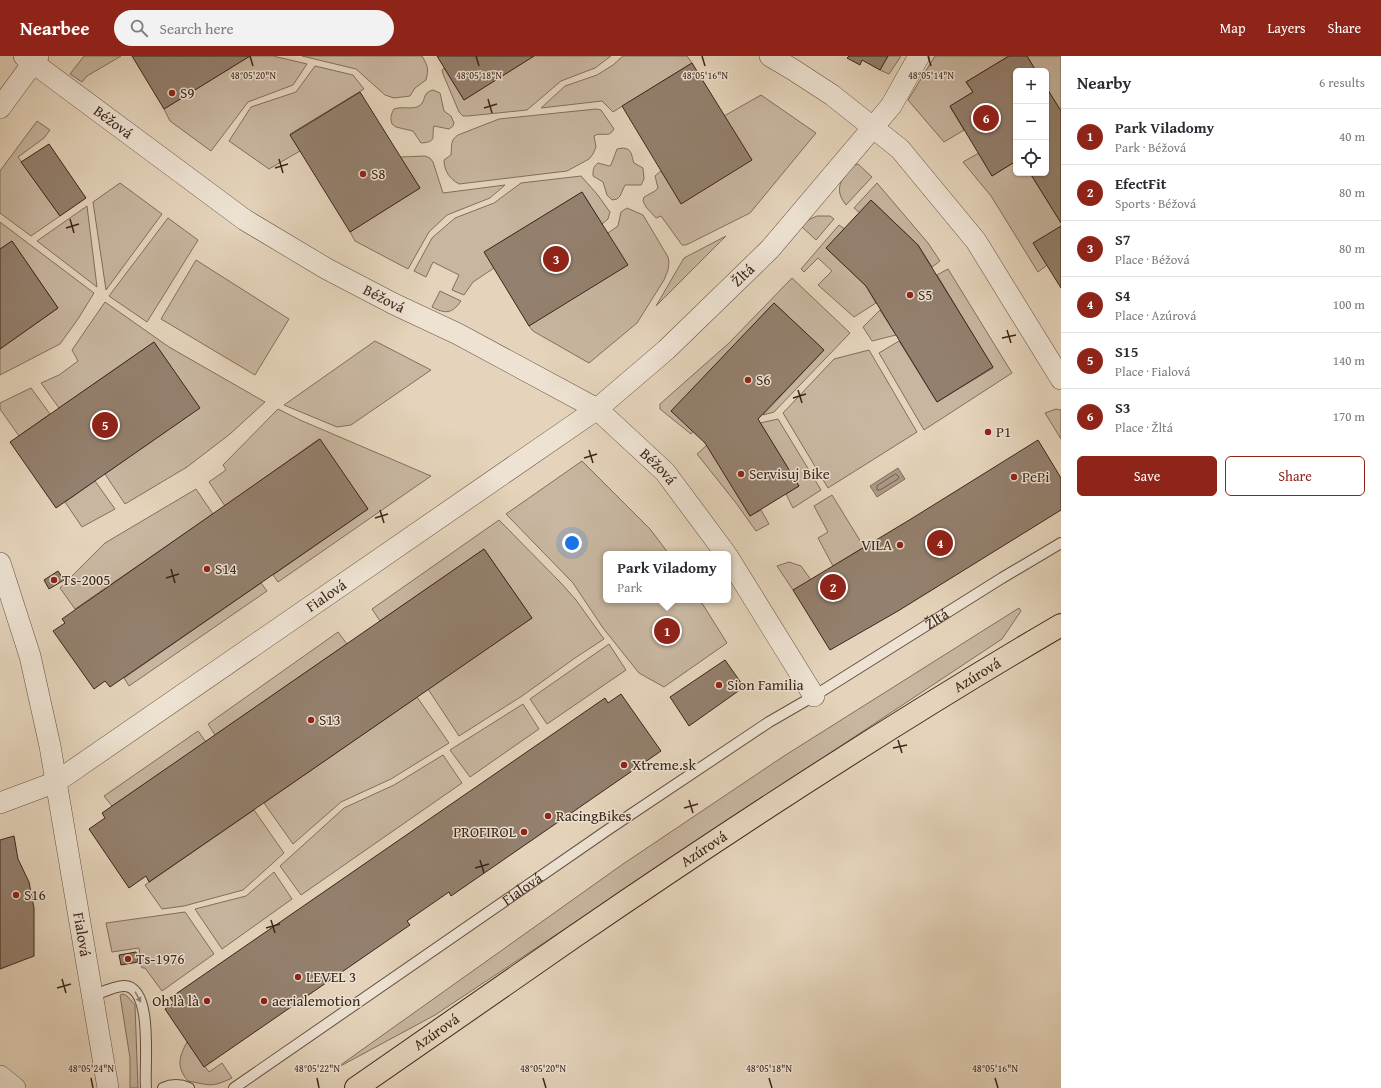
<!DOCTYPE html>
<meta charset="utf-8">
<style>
:root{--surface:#fff;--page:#f2f2f3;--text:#2b2b33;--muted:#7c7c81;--line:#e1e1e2;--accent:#8f2418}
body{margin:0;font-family:"Gentium Book Plus",serif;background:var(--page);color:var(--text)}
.controls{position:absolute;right:12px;top:12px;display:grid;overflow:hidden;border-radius:6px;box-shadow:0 1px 3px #0004}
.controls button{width:36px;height:36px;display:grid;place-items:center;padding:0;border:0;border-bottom:1px solid var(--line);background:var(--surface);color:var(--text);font:20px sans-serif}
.you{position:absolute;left:572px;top:487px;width:14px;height:14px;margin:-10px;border:3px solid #fff;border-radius:50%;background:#1a73e8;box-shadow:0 0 0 6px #1a73e833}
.badge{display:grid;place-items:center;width:26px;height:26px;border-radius:50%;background:var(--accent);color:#fff;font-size:13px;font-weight:700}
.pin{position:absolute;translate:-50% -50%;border:2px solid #fff;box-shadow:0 1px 4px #0006}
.popup{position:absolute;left:603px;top:495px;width:128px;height:52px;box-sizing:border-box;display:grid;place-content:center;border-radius:6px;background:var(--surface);filter:drop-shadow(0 1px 3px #0005);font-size:13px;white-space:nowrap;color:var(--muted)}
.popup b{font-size:15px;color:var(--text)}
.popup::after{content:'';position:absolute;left:50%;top:100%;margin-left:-8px;border:8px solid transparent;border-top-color:var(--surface)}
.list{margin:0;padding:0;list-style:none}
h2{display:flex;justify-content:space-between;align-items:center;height:52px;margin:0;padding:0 16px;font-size:17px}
h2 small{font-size:13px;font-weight:400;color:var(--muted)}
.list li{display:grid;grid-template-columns:26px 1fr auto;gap:12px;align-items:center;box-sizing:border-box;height:56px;padding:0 16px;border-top:1px solid var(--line)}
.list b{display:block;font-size:15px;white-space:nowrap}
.list p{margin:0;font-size:13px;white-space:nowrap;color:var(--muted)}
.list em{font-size:13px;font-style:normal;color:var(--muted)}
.actions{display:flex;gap:8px;padding:12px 16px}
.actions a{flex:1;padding:9px 0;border:1px solid var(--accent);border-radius:6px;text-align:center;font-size:14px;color:var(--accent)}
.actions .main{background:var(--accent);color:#fff}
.icon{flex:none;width:22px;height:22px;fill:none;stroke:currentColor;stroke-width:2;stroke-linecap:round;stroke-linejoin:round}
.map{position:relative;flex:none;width:1061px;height:1032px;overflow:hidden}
header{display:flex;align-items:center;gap:24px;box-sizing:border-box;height:56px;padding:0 20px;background:var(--accent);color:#fff}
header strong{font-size:19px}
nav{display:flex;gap:22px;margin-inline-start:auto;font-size:14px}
.search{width:280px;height:36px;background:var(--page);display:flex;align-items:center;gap:10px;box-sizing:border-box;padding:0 14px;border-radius:22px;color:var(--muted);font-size:15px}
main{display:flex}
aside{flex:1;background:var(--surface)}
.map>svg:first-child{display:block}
</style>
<header>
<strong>Nearbee</strong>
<div class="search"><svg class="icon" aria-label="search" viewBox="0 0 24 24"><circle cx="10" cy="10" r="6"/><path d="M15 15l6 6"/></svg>Search here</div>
<nav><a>Map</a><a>Layers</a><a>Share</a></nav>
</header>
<main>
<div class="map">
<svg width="1061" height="1032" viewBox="0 0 1061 1032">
<rect width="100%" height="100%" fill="#e5d4bb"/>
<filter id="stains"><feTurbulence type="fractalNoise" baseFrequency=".005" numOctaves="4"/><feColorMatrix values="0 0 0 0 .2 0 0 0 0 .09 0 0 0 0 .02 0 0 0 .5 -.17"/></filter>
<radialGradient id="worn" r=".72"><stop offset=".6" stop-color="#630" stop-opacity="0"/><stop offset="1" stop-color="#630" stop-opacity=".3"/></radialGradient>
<path fill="#c8b6a0" stroke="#826e5e" d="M84,0H121L87,20L82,26L70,18Z
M250,0H273L307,8L293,29L248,46L211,95L170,65L164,53Z
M302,0H422C428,11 429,12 426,24L415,32L410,40L394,42L385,39L356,13Z
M534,0H611L595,12L561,25L527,54L468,60H463L459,56L443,18L442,14L444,12L464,44Z
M623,0H687L692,7L613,56L602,45L541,52L565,30L597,19L613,9Z
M888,0H901L889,18L880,14Z
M935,0H1009L966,26L973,36L950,51L964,74L944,86L908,44Z
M1027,0H1061V55L1046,31V15H1036Z
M315,10L353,19L364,33L290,78L300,95L269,113L229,85L251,51L296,36Z
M433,34L440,37L444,55L451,60L454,67L453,70L449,73L434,70C431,81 438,86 421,87L413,75L396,71L392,68C390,63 391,58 394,53C401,50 412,54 419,50C427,45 421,37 433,34Z
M761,39L816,77L750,157L686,189H682L661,160L656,162L646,151L643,145L644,141L655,135L658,132L655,120L661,115L681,147L751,104L724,60Z
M596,53L601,54L614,73C609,83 601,75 594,80L596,91L593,98L589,103L567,115L459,128C450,123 444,115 444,104L451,99C452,90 450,84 458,79L499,63Z
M37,65L50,74L44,82L18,101L60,160L31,180L0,157V115Z
M623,92C633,93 631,100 634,107L643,112L644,123L641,129H625L620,140L617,143L612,144L607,139L603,126L593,120C593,114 593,111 598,107L609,110L611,109L617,93Z
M979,97L992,120L1016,105V117H1030L1061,167V170L1047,209L1038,216L991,140L963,106Z
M425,100L430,102L433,106L443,137L505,129L490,142L447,159L429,176L408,213L355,185L350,176L420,132L400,101Z
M858,108L872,121L846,149C832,132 843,121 855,109Z
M581,120L597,138L610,156L608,163L602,168L582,136L485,196L494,212L473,226L464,239L452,234L459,219L433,206L426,221L414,215L432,182L455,162L494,147L521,127Z
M120,127L162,158L106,234L93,146Z
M877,127L928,187L940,205L932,211L918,189L872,145L860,157L854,152Z
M87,150L97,231L37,185Z
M627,152L643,159L668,201L669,206L668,214L664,224L637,267L589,307L533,275L529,270L608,177L618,170L621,156Z
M817,160H830L834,163L816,184L801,170L806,165Z
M168,162L198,184L147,266L109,240Z
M0,166L94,237L78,263L60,288L0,319V293L58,252L12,185L0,193Z
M839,169L845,173L826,192L866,230L876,247L854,261L818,229L832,215L818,202L804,216L801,213Z
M726,180L656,250L684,202Z
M196,204L289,263L255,319L161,263Z
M948,213L1012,317L924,374L879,297L899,285L937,346L993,312L937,219Z
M792,222L850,277L774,356L763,359L824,294L774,247L672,355L693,375L691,378L660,353V348L729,287Z
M440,235L461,245C452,258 445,258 432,251Z
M105,246L169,291L265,346L230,378L187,411L125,448L105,418L199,352L154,286L59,352L41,327L59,319L78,305L72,294Z
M880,254L896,279L872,285L863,271Z
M375,285L431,314L351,369L337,371L284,349Z
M869,294L917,376L828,432L783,357L834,303Z
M31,332L50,358L19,380L0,353V347Z
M278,353L300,364L431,420L278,526L273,519L368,453L319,383L225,450L209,426L226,414L223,409Z
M1056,353L1061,354V383L1045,357Z
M778,363L821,434L793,452L786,438L799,430L760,367Z
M707,389L750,460L761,454L769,468L756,475L736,447L697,398Z
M582,405L650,473L669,498H606V544H700L727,587L664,631L639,617L603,572L573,527L506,458Z
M95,425L115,453L82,471L65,446Z
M196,433L213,458L75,553L60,532L105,487Z
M832,439L864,491L833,510L818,482L828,476L814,450Z
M499,464L560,526L576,544L604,583L575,602L522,640L459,680L428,633L532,562L484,493L380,565L372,553Z
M789,506L801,510L811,524L793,534L777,510Z
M261,527L267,535L129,630L124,622Z
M1019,552L1021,555L1002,583L435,959L335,1013L623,808L784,700Z
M338,576L347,588L215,679L208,668Z
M609,588L626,614L547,668L530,643Z
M417,641L449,687L391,723L341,746L293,788L264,747Z
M523,648L539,673L470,721L450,694Z
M198,675L206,686L112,750L104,740Z
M443,699L462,727L301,839L280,810L344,752L394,729Z
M254,754L284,797L243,834L184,850L162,853L145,829Z
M274,816L292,843L222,893L195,853L246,840Z
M185,856L214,898L162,935L145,912H142L139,892L112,896L106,867Z
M123,938L127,940L135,949L138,1032H130V1002L120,939Z
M187,986L209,1016L222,1007L232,1022C211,1032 210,1029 188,1025C176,1011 179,1001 187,986Z"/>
<path fill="#ac9885" stroke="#7f6a5b" d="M898,412L905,423L877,441L870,430Z"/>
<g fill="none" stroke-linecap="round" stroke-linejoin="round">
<path stroke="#745e50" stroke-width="1" d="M896,418L899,421L898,423L880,434H877V430Z"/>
</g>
<path fill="#94806e" stroke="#3c251b" d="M132,0H250L164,53Z
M437,0H534L464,44Z
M849,0H888L880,14L862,4L860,9L847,2Z
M1009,0H1027L1036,15H1016V105L992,120L950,50L973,36L966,26Z
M692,7L752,104L681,148L622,50Z
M1046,31L1061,55V167L1030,117H1046Z
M360,36L420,132L350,176L290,79Z
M49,88L86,142L60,160L21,106Z
M582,136L628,209L529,270L484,196Z
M871,144L918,189L993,311L937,346L866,230L826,192Z
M1061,170V232L1033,187Z
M12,185L58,252L0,293V193Z
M774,247L824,294L758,363L799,430L750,460L705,387L671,355Z
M154,286L200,352L56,452L10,386Z
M320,383L368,453L110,631L105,625L94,633L53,575L65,567L62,563Z
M1038,384L1061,422V454L898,555L830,594L793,534L911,463Z
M484,493L532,562L149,826L146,820L129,832L89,773L105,762L102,757Z
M58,515L64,524L49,533L44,524Z
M725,604L744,631L689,670L670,641Z
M621,638L661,695L451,840L449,836L407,865L410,869L204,1011L165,953L174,947L170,942L605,642L608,647Z
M14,780L18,803L29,826L34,852V900L0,913V784Z
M136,896L138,906L121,909L119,899Z"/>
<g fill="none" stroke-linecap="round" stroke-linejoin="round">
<g stroke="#665143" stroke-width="12">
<g id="lane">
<path d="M92,940C100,937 117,929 125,930C154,932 144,1011 146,1032"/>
<path d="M163,1032C172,1028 180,1028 189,1032"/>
<path id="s1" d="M234,1032L609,773L769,666L814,640L1002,522L1061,487"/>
</g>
</g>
<g stroke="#665143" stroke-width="22">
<g id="street">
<path id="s2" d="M24,0L245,164L327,213L394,248L458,278L597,353L665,416L726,498"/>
<path d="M770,0L792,13L832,39L900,93L976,185L1061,323"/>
<path d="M0,52L38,0"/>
<path d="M728,501L814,640"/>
<path id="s3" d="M0,507L30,600L50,690L108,1032"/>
<path id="s4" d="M0,747L56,726L597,353L666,294L770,193L891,50L919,0"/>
<path d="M0,1020L15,1032"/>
</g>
</g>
<g stroke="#3c251b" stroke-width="24">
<g id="primary">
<path id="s5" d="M356,1032C429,981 502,930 575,880C734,771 895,666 1061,569"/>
</g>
</g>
<use href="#lane" stroke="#eee3d3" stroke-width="10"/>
<use href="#street" stroke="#eee3d3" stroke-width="21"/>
<use href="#primary" stroke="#e5d4bb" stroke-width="22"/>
</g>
<defs><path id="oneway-solid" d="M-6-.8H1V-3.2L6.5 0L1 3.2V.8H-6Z"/></defs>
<use fill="#958477" href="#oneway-solid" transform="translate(138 941) rotate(61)"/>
<path fill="none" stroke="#3c251b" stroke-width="1.5" d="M250,0L253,10M476,0L479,10M702,0L705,10M928,0L931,10M488,43L492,57M484,52L497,48M279,103L283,117M275,112L288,108M70,163L74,177M66,172L79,168M1007,274L1011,287M1002,282L1016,279M798,334L802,347M793,342L806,338M589,394L593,407M584,402L597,398M380,454L384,467M375,462L388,458M171,513L175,527M166,522L179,518M898,684L902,697M893,692L907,689M689,744L693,757M684,752L698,748M480,804L484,817M475,812L489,808M271,864L275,877M266,872L280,868M62,923L66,937M57,932L71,928M91,1022L93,1032M317,1022L319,1032M543,1022L546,1032M769,1022L772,1032M995,1022L998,1032"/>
<g fill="#8f2418" stroke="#eee3d3" stroke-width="1.5">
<circle cx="172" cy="37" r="4"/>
<circle cx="363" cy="118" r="4"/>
<circle cx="910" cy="239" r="4"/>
<circle cx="748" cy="324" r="4"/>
<circle cx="988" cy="376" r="4"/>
<circle cx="741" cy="418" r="4"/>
<circle cx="1014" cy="421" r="4"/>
<circle cx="900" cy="489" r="4"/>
<circle cx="207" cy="513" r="4"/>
<circle cx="54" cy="524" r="4"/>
<circle cx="719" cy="629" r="4"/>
<circle cx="311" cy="664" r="4"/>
<circle cx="624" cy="709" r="4"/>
<circle cx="548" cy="760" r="4"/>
<circle cx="524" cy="776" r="4"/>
<circle cx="16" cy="839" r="4"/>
<circle cx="128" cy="903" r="4"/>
<circle cx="298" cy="921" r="4"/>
<circle cx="207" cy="945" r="4"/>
<circle cx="264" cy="945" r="4"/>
</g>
<g text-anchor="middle" stroke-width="3" stroke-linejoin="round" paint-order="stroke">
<g font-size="15" fill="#3c251b" stroke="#eee3d3" text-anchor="start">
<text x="180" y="42">S9</text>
<text x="371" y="123">S8</text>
<text x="918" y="244">S5</text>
<text x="756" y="329">S6</text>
<text x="996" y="381">P1</text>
<text x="749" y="423">Servisuj Bike</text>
<text x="1022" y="426">PePi</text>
<text x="892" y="494" text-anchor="end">VILA</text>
<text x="215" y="518">S14</text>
<text x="62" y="529">Ts-2005</text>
<text x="727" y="634">Sion Familia</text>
<text x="319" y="669">S13</text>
<text x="632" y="714">Xtreme.sk</text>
<text x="556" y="765">RacingBikes</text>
<text x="516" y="781" text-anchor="end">PROFIROL</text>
<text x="24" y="844">S16</text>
<text x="136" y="908">Ts-1976</text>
<text x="306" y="926">LEVEL 3</text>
<text x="199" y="950" text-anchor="end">Oh là là</text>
<text x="272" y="950">aerialemotion</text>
</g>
<g font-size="15" fill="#3c251b" stroke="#eee3d3">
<text dy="5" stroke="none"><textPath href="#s2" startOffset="111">Béžová</textPath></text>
<text dy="5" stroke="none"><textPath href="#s4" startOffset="915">Žltá</textPath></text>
<text dy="5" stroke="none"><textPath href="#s2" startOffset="435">Béžová</textPath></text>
<text dy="5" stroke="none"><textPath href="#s2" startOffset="759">Béžová</textPath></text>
<text dy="5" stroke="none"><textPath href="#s4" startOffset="388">Fialová</textPath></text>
<text dy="5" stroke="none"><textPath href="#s1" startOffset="845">Žltá</textPath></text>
<text dy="5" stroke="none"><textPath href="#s5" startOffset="746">Azúrová</textPath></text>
<text dy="5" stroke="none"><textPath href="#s5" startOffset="422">Azúrová</textPath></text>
<text dy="5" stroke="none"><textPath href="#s1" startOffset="350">Fialová</textPath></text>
<text dy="5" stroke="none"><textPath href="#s3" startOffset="381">Fialová</textPath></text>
<text dy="5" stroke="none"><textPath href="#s5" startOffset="98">Azúrová</textPath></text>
</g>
</g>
<g font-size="10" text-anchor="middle" fill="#3c251b" stroke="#eee3d3" stroke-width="3" stroke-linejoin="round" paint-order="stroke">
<text x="253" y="23">48°05'20"N</text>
<text x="479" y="23">48°05'18"N</text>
<text x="705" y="23">48°05'16"N</text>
<text x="931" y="23">48°05'14"N</text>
<text x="91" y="1016">48°05'24"N</text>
<text x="317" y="1016">48°05'22"N</text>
<text x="543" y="1016">48°05'20"N</text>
<text x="769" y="1016">48°05'18"N</text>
<text x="995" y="1016">48°05'16"N</text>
</g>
<rect width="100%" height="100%" filter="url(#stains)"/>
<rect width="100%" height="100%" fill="url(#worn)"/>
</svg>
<div class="controls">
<button>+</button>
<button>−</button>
<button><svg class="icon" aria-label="locate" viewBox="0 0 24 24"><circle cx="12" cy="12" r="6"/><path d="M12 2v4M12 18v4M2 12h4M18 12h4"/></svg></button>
</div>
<div class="you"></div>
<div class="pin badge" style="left:667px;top:575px">1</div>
<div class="popup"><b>Park Viladomy</b>Park</div>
<div class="pin badge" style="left:833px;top:531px">2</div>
<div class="pin badge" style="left:556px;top:203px">3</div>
<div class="pin badge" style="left:940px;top:487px">4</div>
<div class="pin badge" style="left:105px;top:369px">5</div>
<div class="pin badge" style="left:986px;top:62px">6</div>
</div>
<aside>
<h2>Nearby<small>6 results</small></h2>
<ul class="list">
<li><span class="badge">1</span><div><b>Park Viladomy</b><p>Park · Béžová</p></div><em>40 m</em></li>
<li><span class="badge">2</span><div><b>EfectFit</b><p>Sports · Béžová</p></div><em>80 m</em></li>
<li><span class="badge">3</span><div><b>S7</b><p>Place · Béžová</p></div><em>80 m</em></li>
<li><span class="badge">4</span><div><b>S4</b><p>Place · Azúrová</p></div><em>100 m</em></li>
<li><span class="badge">5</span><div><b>S15</b><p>Place · Fialová</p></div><em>140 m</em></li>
<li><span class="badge">6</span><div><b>S3</b><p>Place · Žltá</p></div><em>170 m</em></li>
</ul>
<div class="actions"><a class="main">Save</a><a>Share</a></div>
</aside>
</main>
